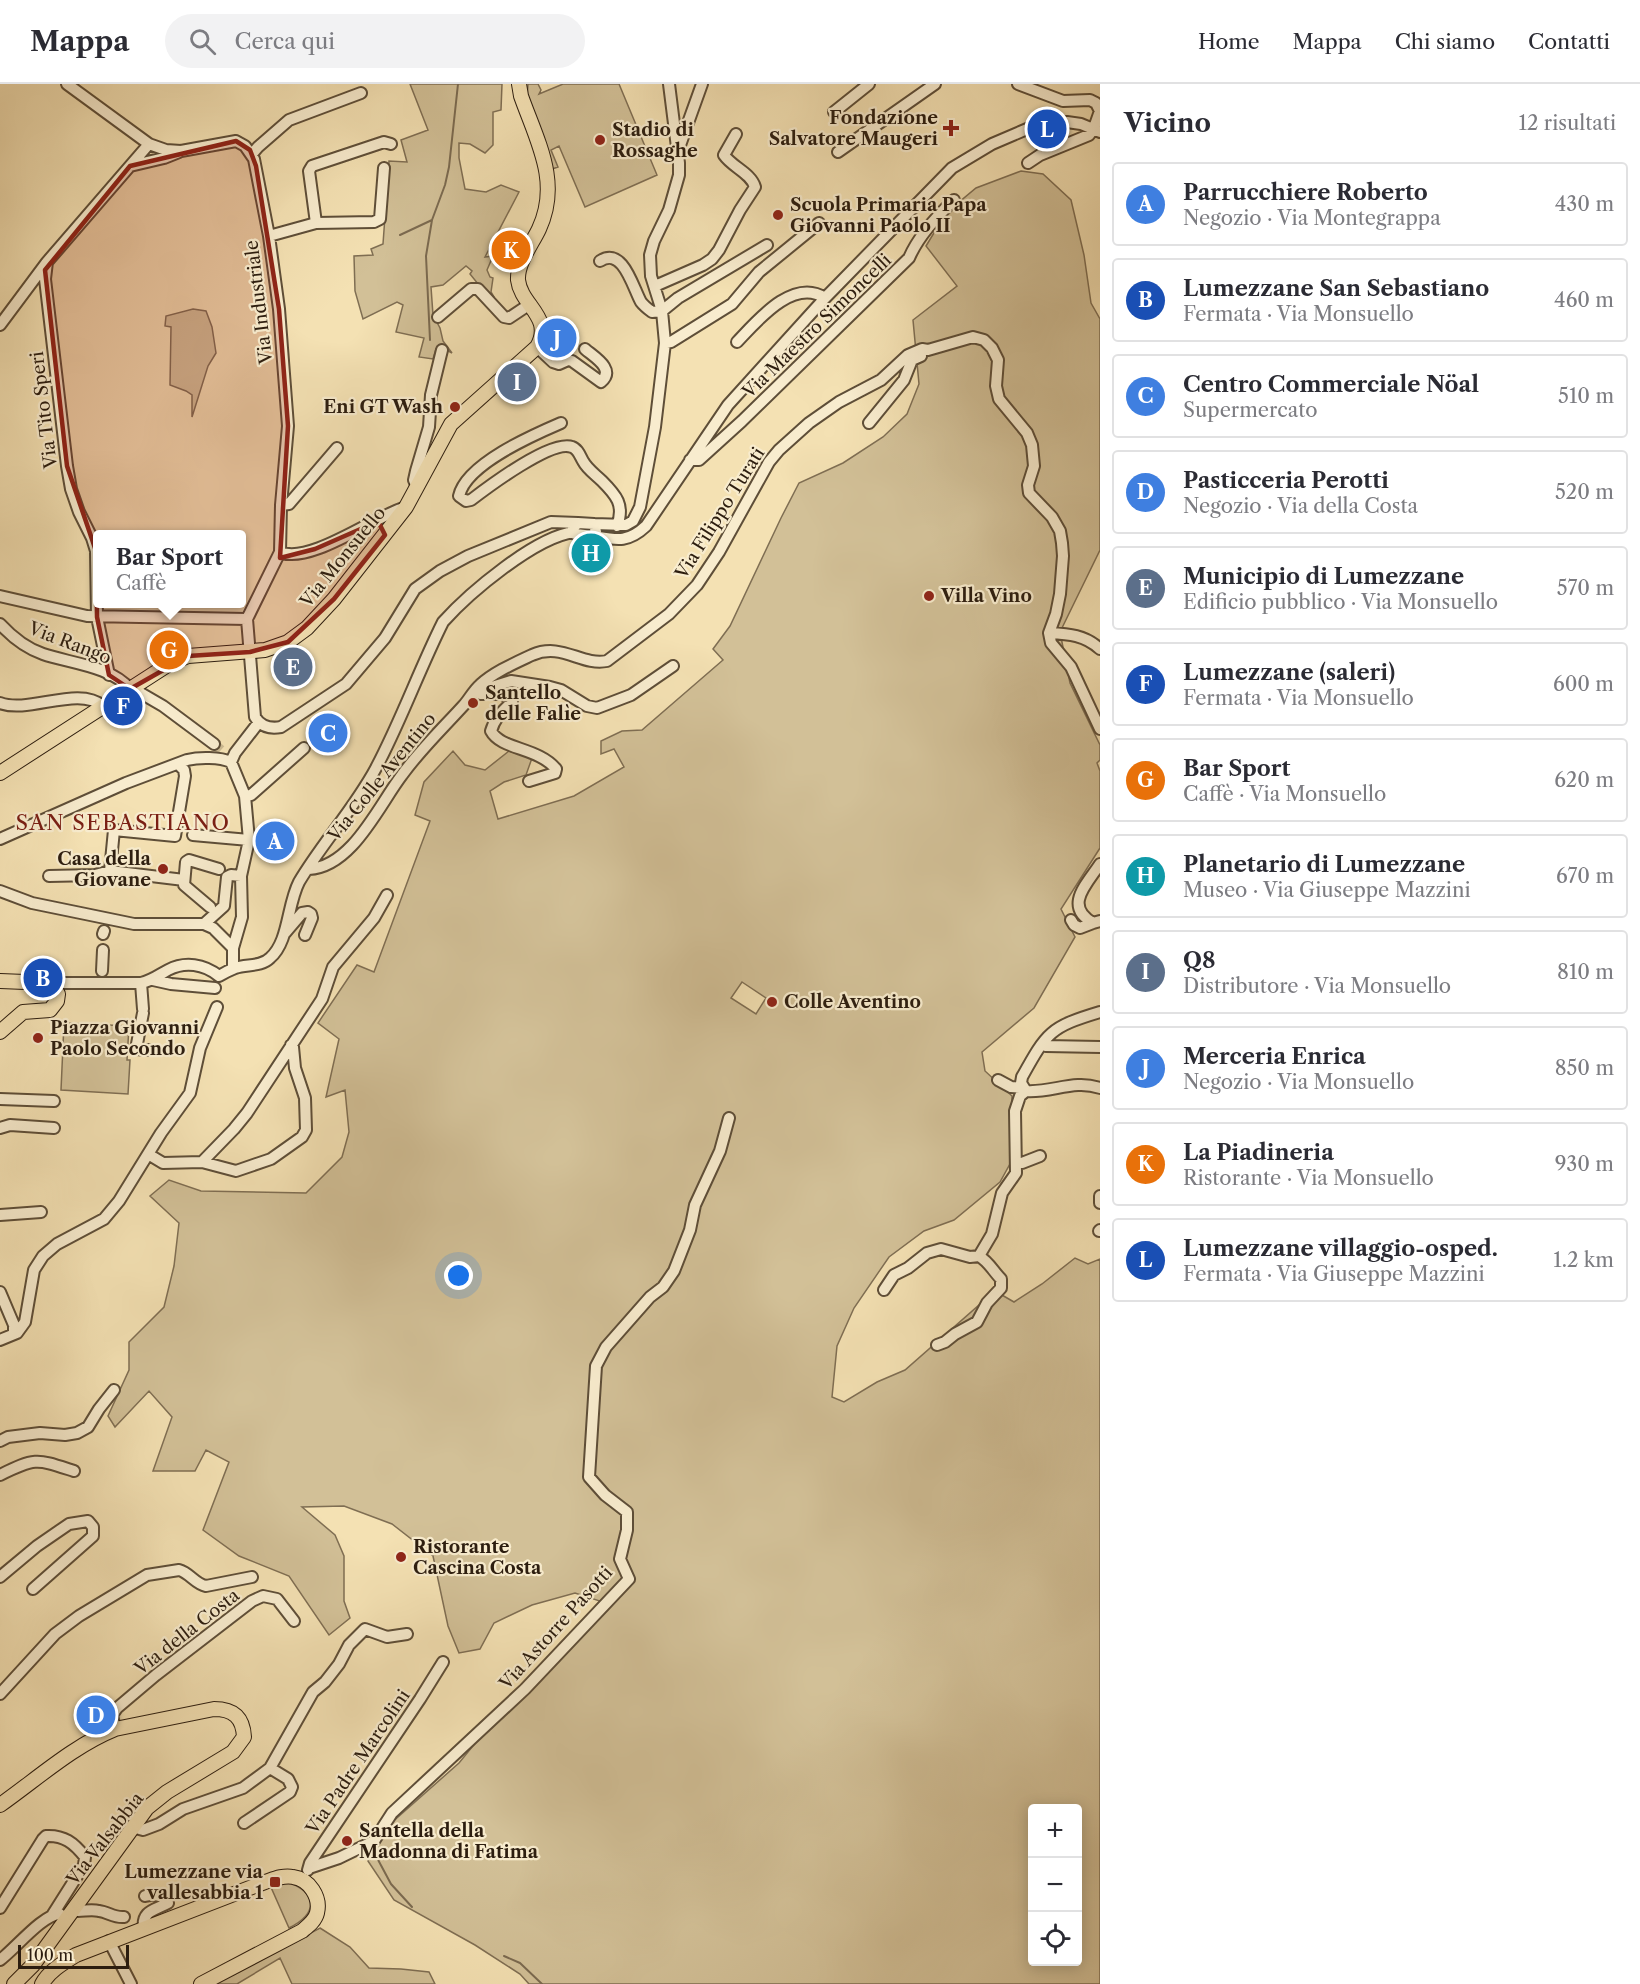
<!DOCTYPE html>
<html lang="it">
<meta charset="utf-8">
<style>
:root{--surface:#fff;--page:#f2f2f3;--text:#2b2b33;--muted:#7c7c81;--line:#e1e1e2;--accent:#ea580c}
body{margin:0;font-family:"Libre Caslon Text",serif;background:var(--page);color:var(--text)}
.controls{position:absolute;right:18px;bottom:18px;display:grid;overflow:hidden;border-radius:6px;box-shadow:0 3px 15px #0003}
.controls button{width:54px;height:54px;display:grid;place-items:center;padding:0;border:0;border-bottom:2px solid var(--line);background:var(--surface);color:var(--text);font:30px sans-serif}
.scale{position:absolute;left:18px;bottom:15px;width:111px;box-sizing:border-box;padding-left:6px;border:3px solid #2c1d0f;border-top:0;font-size:16px;line-height:21px;white-space:nowrap;color:#2c1d0f;-webkit-text-stroke:4px #f8ecce;paint-order:stroke}
.you{position:absolute;left:459px;top:1192px;width:21px;height:21px;margin:-15px;border:4px solid #fff;border-radius:50%;background:#1a73e8;box-shadow:0 0 0 9px #1a73e833}
.badge{display:grid;place-items:center;width:39px;height:39px;border-radius:50%;background:var(--accent);color:#fff;font-size:20px;font-weight:700}
.pin{position:absolute;translate:-50% -50%;border:3px solid #fff;box-shadow:0 2px 6px #0006}
.popup{position:absolute;left:93px;top:446px;width:153px;height:78px;box-sizing:border-box;display:grid;place-content:center;border-radius:6px;background:var(--surface);filter:drop-shadow(0 2px 4px #0005);font-size:20px;white-space:nowrap;color:var(--muted)}
.popup b{font-size:22px;color:var(--text)}
.popup::after{content:'';position:absolute;left:50%;top:100%;margin-left:-12px;border:12px solid transparent;border-top-color:var(--surface)}
.list{margin:0;padding:0;list-style:none}
h2{display:flex;justify-content:space-between;align-items:center;height:78px;margin:0;padding:0 24px;font-size:26px}
h2 small{font-size:20px;font-weight:400;color:var(--muted)}
.list li{display:grid;grid-template-columns:39px 1fr auto;gap:18px;align-items:center;box-sizing:border-box;height:84px;margin:0 12px 12px;padding:0 12px;border:2px solid var(--line);border-radius:6px}
.list b{display:block;font-size:22px;white-space:nowrap}
.list p{margin:0;font-size:20px;white-space:nowrap;color:var(--muted)}
.list em{font-size:20px;font-style:normal;color:var(--muted)}
.icon{flex:none;width:33px;height:33px;fill:none;stroke:currentColor;stroke-width:2;stroke-linecap:round;stroke-linejoin:round}
.map{position:relative;flex:none;width:1100px;height:1900px;overflow:hidden}
header{display:flex;align-items:center;gap:36px;box-sizing:border-box;height:84px;padding:0 30px;background:var(--surface);border-bottom:2px solid var(--line)}
header strong{font-size:28px}
nav{display:flex;gap:33px;margin-inline-start:auto;font-size:21px}
.search{width:420px;height:54px;background:var(--page);display:flex;align-items:center;gap:15px;box-sizing:border-box;padding:0 21px;border-radius:33px;color:var(--muted);font-size:22px}
main{display:flex}
aside{flex:1;background:var(--surface)}
.map>svg:first-child{display:block}
</style>
<header>
<strong>Mappa</strong>
<div class="search"><svg class="icon" aria-label="search" viewBox="0 0 24 24"><circle cx="10" cy="10" r="6"/><path d="M15 15l6 6"/></svg>Cerca qui</div>
<nav><a>Home</a><a>Mappa</a><a>Chi siamo</a><a>Contatti</a></nav>
</header>
<main>
<div class="map">
<svg width="1100" height="1900" viewBox="0 0 1100 1900">
<rect width="100%" height="100%" fill="#f4e1b3"/>
<filter id="stains"><feTurbulence type="fractalNoise" baseFrequency=".00333" numOctaves="4"/><feColorMatrix values="0 0 0 0 .2 0 0 0 0 .09 0 0 0 0 .02 0 0 0 .5 -.17"/></filter>
<radialGradient id="worn" r=".72"><stop offset=".6" stop-color="#630" stop-opacity="0"/><stop offset="1" stop-color="#630" stop-opacity=".3"/></radialGradient>
<path fill="#d2c097" stroke="#7f6e53" stroke-width="1.5" fill-rule="evenodd" d="M410,0H502L501,26L493,28V61L485,69L470,60L459,59V74L465,105L486,108L501,101L519,108L485,173L493,172L487,186L490,193L493,194L491,208L494,213L491,216L470,190L472,187L466,182L443,201L431,203L433,231L440,244L443,257L452,269L441,263L436,265L433,275L419,273L424,254L396,248L403,221L397,218L363,235L355,207L354,172L373,171L371,165L383,160L389,77L407,78L401,56L428,46Z
M528,0H538L541,6L539,10L563,0H619L657,91L585,123L559,62L551,66L558,83L552,85L527,15Z
M1021,87L1043,90L1071,116L1084,171L1091,219L1100,235V466L1060,548L1070,599L1100,661V676L1097,679L1100,687V764L1061,825L1075,853L1034,924L982,968L985,987L1012,1012L1011,1078L1000,1098L954,1136L924,1147L889,1173L854,1224L837,1262L832,1313L844,1318L877,1298L905,1286L995,1207L1014,1218L1042,1200L1075,1174L1088,1180L1100,1175V1900H529L520,1890L475,1861L394,1816L368,1777L372,1756L459,1679L499,1630L600,1517L575,1509L532,1521L494,1539L480,1565L459,1569L448,1542L433,1472L392,1440L344,1422L302,1423L335,1451L344,1472V1517L350,1534L329,1551L289,1492L239,1472L203,1446L229,1378L206,1366L195,1387H153L172,1333L149,1307L115,1343L108,1332L129,1286V1258L164,1223L174,1182L179,1139L150,1112L169,1096L201,1107L306,1109L342,1073L349,1048L345,1006L326,1013L339,955L318,939L357,881L374,888L430,737L415,731L424,698L453,667L465,681L485,686L509,667L532,674L526,691L504,698L490,707L498,735L574,712L624,683L614,665L601,670V657L622,647L642,646L723,576L713,565L730,542L781,434L799,399L843,379L883,353L907,330L919,300L913,236L957,202L926,162L946,129L976,104ZM742,898L766,914L756,930L731,914ZM1032,1724H1078V1878H1032Z
M193,225L206,227L212,243L216,269L208,282L192,333V311L186,307L170,301L171,243L165,242L166,232Z
M64,939L129,942L127,976H130L128,1010L61,1006Z
M288,1798C319,1810 317,1830 289,1844L270,1801Z
M320,1844L350,1863L369,1884L401,1885L429,1888L435,1900H292L280,1874L237,1900H215Z"/>
<g fill="none" stroke-linecap="round" stroke-linejoin="round">
<path stroke="#7b6a50" stroke-width="2" d="M400,151L432,136L445,101L449,83L458,0
M430,256L426,172L432,136
M368,1763L376,1772L391,1800L412,1823
M504,1872L520,1879L542,1900"/>
<path stroke="#ccba92" stroke-width="10" stroke-dasharray="10 5" stroke-linecap="butt" d="M214,660L221,666"/>
<g stroke="#5e4e38" stroke-width="14">
<path id="minor" d="M67,0L149,60L166,66L181,67L236,57L245,62L254,75L269,152L279,225L288,342L281,421L280,468L247,535L255,633C261,643 270,645 281,643L346,600L385,554L415,505L440,487L468,472L551,438L578,439
M1018,0L1063,17L1090,16L1096,19L1100,27L1094,44L1089,51L1040,71L1028,79
M834,28L869,0
M679,64L702,0
M838,68L935,0
M252,70L258,63L289,36L361,9
M130,82L164,74L179,68
M316,139L309,87L312,82L384,58L391,60
M269,152L316,139L374,138L380,135L384,84
M600,177C623,162 633,204 641,218C644,222 648,225 652,228L662,227L678,214L767,161
M47,178L45,195L67,382L71,405L79,428L92,454L96,467L97,533L109,591
M655,202L703,181L712,175L719,166L740,126L755,103C751,89 732,83 724,71L736,50
M438,233L471,205H478L504,233L509,234L530,220
M0,241L47,178L149,60
M737,258C757,237 793,193 825,214
M665,259L671,258L732,220L759,188L819,139
M537,263L553,278L559,280L568,276L572,277L601,298C616,285 594,273 585,265
M561,339C533,351 466,380 459,412L466,417L471,416C488,403 552,355 572,363C578,365 580,372 583,377C587,385 596,391 602,397C616,411 625,421 617,442
M869,339L904,296L912,276L921,272
M690,376H699L742,337L909,174C918,153 937,132 954,116
M417,403L414,396L416,387L429,343L431,311L442,266
M281,421L289,420L337,364
M578,439L594,440L596,448L594,452L575,450L573,444Z
M594,440L626,441L633,437L640,423L655,343L665,259L662,227L651,192L650,171L654,157L669,126L679,91V79L669,0
M594,452C617,456 628,459 646,442L728,321L825,214L952,84L992,60L1034,42L1067,38L1081,40L1100,48
M280,468C310,481 375,432 406,423
M0,512L87,532L247,535
M0,540C12,553 25,564 43,570C69,579 111,582 130,605
M1049,549C1069,550 1085,551 1100,565
M132,604L163,622L214,660
M476,608L511,597L550,603L561,606L587,622L597,624L631,611L673,582
M480,610H502L511,614L512,618C503,627 495,633 491,647C501,666 538,663 556,685L555,689L529,697
M0,619C29,630 78,601 103,622
M245,712L251,711L304,664
M193,751L249,756
M0,755L126,699L187,676C199,673 220,673 231,678
M1100,780C1087,800 1063,822 1093,839L1100,837
M309,785C352,783 379,721 402,691C420,666 442,645 463,622C469,616 473,607 480,601C494,588 515,579 532,571C562,558 581,582 607,577L669,530L697,501L719,468L769,378L779,366L809,339L839,318L881,296L908,271L922,265L928,266L973,253L984,256L992,264L998,276L996,302L999,315L1027,349L1032,361L1034,382L1028,401L1029,409L1052,433L1060,447L1062,459L1063,472L1060,510L1056,530L1049,549L1051,559L1071,583L1100,645
M110,787L184,796
M49,792L95,791L110,787L114,746L175,752L185,692L184,686L178,680
M0,807L32,819L134,840H204L213,844L233,864
M210,823L184,801L186,778L189,776L219,785
M1071,836L1074,841L1080,844L1093,839
M204,840L224,822L227,793L231,791L241,792
M285,849L302,829L308,828L311,830L312,834L305,851
M103,850L104,847
M233,885V864L242,833L241,792L249,756L245,712L231,678L235,669L259,638
M102,887L103,866
M153,896L171,900L215,904
M50,899H141C151,897 159,891 168,886C185,877 204,880 219,892C224,889 230,886 235,884C247,880 261,883 270,874C289,858 287,821 299,798C322,759 354,725 376,684C401,637 419,586 443,538C469,509 535,453 574,448
M141,899L143,925
M1100,928C1050,943 1047,948 1022,993L1021,999L1026,1007C1052,1009 1074,995 1100,1004
M143,929L136,965L148,966
M1042,960L1046,962L1100,963
M998,996L1011,1003L1023,1004
M0,1015L54,1017
M0,1044L10,1041L54,1044
M148,1070L163,1079L202,1078L236,1087L271,1075L302,1053L306,1046L305,1014L295,984L293,963L291,961
M1017,1077L1022,1079L1040,1072
M202,1078L234,1045L247,1029L322,915L333,883L374,834L387,811
M1100,1112V1119
M0,1131L41,1128
M1099,1147L1100,1146
M884,1206L894,1191L908,1184L927,1169L941,1165L970,1173L979,1172L992,1150L1002,1109L1016,1089L1015,1027L1020,1012L1026,1007
M0,1208L14,1241V1250
M0,1256L17,1249L25,1238L34,1186L43,1172L57,1160L104,1135L119,1117L161,1049L190,1009L200,964L217,923
M937,1261L945,1258L955,1250L977,1238L987,1219L1001,1204V1195C993,1187 989,1178 979,1172
M0,1357L8,1353L40,1349L65,1351L77,1349L88,1343L99,1325L114,1306
M0,1391C36,1373 37,1375 74,1387
M0,1493L37,1462L69,1440L88,1437L93,1443V1452L33,1505
M0,1610L55,1550L79,1532L147,1491L179,1486C190,1489 195,1500 206,1502L252,1493
M115,1645L112,1631L117,1624L156,1591L252,1517L263,1512L277,1515L294,1537
M244,1739L290,1708L292,1703L288,1695L270,1684
M132,1743L143,1746L159,1740L183,1725L243,1704L270,1684L313,1608L325,1598L339,1580L349,1561L365,1545L387,1553L407,1550
M309,1784L339,1774L374,1757L392,1729L525,1605L629,1495L620,1475L627,1446V1428L605,1411L589,1393L596,1282L606,1263L650,1213L663,1203L674,1187L690,1146L695,1121L720,1067L729,1034
M308,1786L310,1779L420,1615L443,1578
M0,1824L43,1755L46,1752C64,1751 74,1759 85,1773L84,1781L53,1830
M74,1824L78,1827C85,1827 92,1825 99,1827C108,1828 114,1834 124,1833
M144,1845C141,1826 156,1826 168,1819C164,1811 153,1810 145,1812
M109,1857L131,1900
M0,1876C15,1865 43,1830 60,1830"/>
</g>
<g stroke="#2c1d0f" stroke-width="16">
<path id="major" d="M0,689L169,580L188,572L265,566L288,558L307,544L334,515L406,423L451,340L537,263C554,233 521,222 518,196C517,179 532,160 539,145C561,98 537,57 521,12L519,0
M0,897L50,899L58,910L57,917L50,926L23,928L0,948
M0,1721C37,1695 73,1662 115,1645L214,1625C233,1625 243,1633 244,1653L233,1668L167,1708L147,1724L33,1881L14,1900
M42,1900C49,1887 63,1879 76,1871L265,1798C274,1795 283,1791 293,1793C309,1795 321,1813 317,1829C315,1837 308,1842 302,1847L201,1900"/>
</g>
<use href="#minor" stroke="#f8ecce" stroke-width="10"/>
<use href="#major" stroke="#f4e1b3" stroke-width="14"/>
</g>
<path fill="#8f2418" fill-opacity="0.2" stroke="#8f2418" stroke-width="4.5" stroke-linejoin="round" d="M236,57L250,66L256,82L279,225L288,342L280,474L315,465L372,440L380,441L385,451L334,515L288,558L250,568L188,572L130,605L109,591L97,533L96,467L67,382L45,186L130,82Z"/>
<g fill="#8f2418" stroke="#f8ecce" stroke-width="2">
<path d="M948 35h6v6h6v6h-6v6h-6v-6h-6v-6h6z"/>
<circle cx="600" cy="56" r="6"/>
<circle cx="778" cy="131" r="6"/>
<circle cx="455" cy="323" r="6"/>
<circle cx="929" cy="512" r="6"/>
<circle cx="473" cy="619" r="6"/>
<circle cx="163" cy="785" r="6"/>
<circle cx="772" cy="918" r="6"/>
<circle cx="38" cy="954" r="6"/>
<circle cx="401" cy="1473" r="6"/>
<circle cx="347" cy="1757" r="6"/>
<rect x="269" y="1792" width="12" height="12" rx="3"/>
</g>
<g text-anchor="middle" stroke-width="4.5" stroke-linejoin="round" paint-order="stroke">
<g font-size="18" font-weight="bold" fill="#2c1d0f" stroke="#f8ecce" text-anchor="start">
<text x="938" y="40" text-anchor="end">Fondazione<tspan x="938" dy="21">Salvatore Maugeri</tspan></text>
<text x="612" y="52">Stadio di<tspan x="612" dy="21">Rossaghe</tspan></text>
<text x="790" y="127">Scuola Primaria Papa<tspan x="790" dy="21">Giovanni Paolo II</tspan></text>
<text x="443" y="329" text-anchor="end">Eni GT Wash</text>
<text x="941" y="518">Villa Vino</text>
<text x="485" y="615">Santello<tspan x="485" dy="21">delle Falìe</tspan></text>
<text x="151" y="781" text-anchor="end">Casa della<tspan x="151" dy="21">Giovane</tspan></text>
<text x="784" y="924">Colle Aventino</text>
<text x="50" y="950">Piazza Giovanni<tspan x="50" dy="21">Paolo Secondo</tspan></text>
<text x="413" y="1469">Ristorante<tspan x="413" dy="21">Cascina Costa</tspan></text>
<text x="359" y="1753">Santella della<tspan x="359" dy="21">Madonna di Fatima</tspan></text>
<text x="263" y="1794" text-anchor="end">Lumezzane via<tspan x="263" dy="21">vallesabbia 1</tspan></text>
</g>
<g font-size="18" fill="#2c1d0f" stroke="#f8ecce">
<text transform="translate(259 218) rotate(-97)" y="6">Via Industriale</text>
<text transform="translate(817 242) rotate(-44)" y="6">Via Maestro Simoncelli</text>
<text transform="translate(44 326) rotate(-97)" y="6">Via Tito Speri</text>
<text transform="translate(720 429) rotate(-58)" y="6">Via Filippo Turati</text>
<text transform="translate(343 473) rotate(-51)" y="6">Via Monsuello</text>
<text transform="translate(70 559) rotate(21)" y="6">Via Rango</text>
<text transform="translate(382 693) rotate(-51)" y="6">Via Colle Aventino</text>
<text transform="translate(556 1544) rotate(-48)" y="6">Via Astorre Pasotti</text>
<text transform="translate(187 1548) rotate(-38)" y="6">Via della Costa</text>
<text transform="translate(358 1678) rotate(-56)" y="6">Via Padre Marcolini</text>
<text transform="translate(105 1755) rotate(-52)" y="6">Via Valsabbia</text>
</g>
<g font-size="21" letter-spacing="1.5" fill="#7a1f14" stroke="#f8ecce">
<text x="123" y="746">SAN SEBASTIANO</text>
</g>
</g>
<rect width="100%" height="100%" filter="url(#stains)"/>
<rect width="100%" height="100%" fill="url(#worn)"/>
</svg>
<div class="controls">
<button>+</button>
<button>−</button>
<button><svg class="icon" aria-label="locate" viewBox="0 0 24 24"><circle cx="12" cy="12" r="6"/><path d="M12 2v4M12 18v4M2 12h4M18 12h4"/></svg></button>
</div>
<div class="scale">100 m</div>
<div class="you"></div>
<div class="pin badge" style="left:275px;top:757px;background:#3f7fe0">A</div>
<div class="pin badge" style="left:43px;top:894px;background:#1a4fb4">B</div>
<div class="pin badge" style="left:328px;top:649px;background:#3f7fe0">C</div>
<div class="pin badge" style="left:96px;top:1631px;background:#3f7fe0">D</div>
<div class="pin badge" style="left:293px;top:583px;background:#5c6f8a">E</div>
<div class="pin badge" style="left:123px;top:622px;background:#1a4fb4">F</div>
<div class="pin badge" style="left:169px;top:566px;background:#e8710a">G</div>
<div class="popup"><b>Bar Sport</b>Caffè</div>
<div class="pin badge" style="left:591px;top:469px;background:#0f9aa8">H</div>
<div class="pin badge" style="left:517px;top:298px;background:#5c6f8a">I</div>
<div class="pin badge" style="left:557px;top:254px;background:#3f7fe0">J</div>
<div class="pin badge" style="left:511px;top:166px;background:#e8710a">K</div>
<div class="pin badge" style="left:1047px;top:45px;background:#1a4fb4">L</div>
</div>
<aside>
<h2>Vicino<small>12 risultati</small></h2>
<ul class="list">
<li><span class="badge" style="background:#3f7fe0">A</span><div><b>Parrucchiere Roberto</b><p>Negozio · Via Montegrappa</p></div><em>430 m</em></li>
<li><span class="badge" style="background:#1a4fb4">B</span><div><b>Lumezzane San Sebastiano</b><p>Fermata · Via Monsuello</p></div><em>460 m</em></li>
<li><span class="badge" style="background:#3f7fe0">C</span><div><b>Centro Commerciale Nöal</b><p>Supermercato</p></div><em>510 m</em></li>
<li><span class="badge" style="background:#3f7fe0">D</span><div><b>Pasticceria Perotti</b><p>Negozio · Via della Costa</p></div><em>520 m</em></li>
<li><span class="badge" style="background:#5c6f8a">E</span><div><b>Municipio di Lumezzane</b><p>Edificio pubblico · Via Monsuello</p></div><em>570 m</em></li>
<li><span class="badge" style="background:#1a4fb4">F</span><div><b>Lumezzane (saleri)</b><p>Fermata · Via Monsuello</p></div><em>600 m</em></li>
<li><span class="badge" style="background:#e8710a">G</span><div><b>Bar Sport</b><p>Caffè · Via Monsuello</p></div><em>620 m</em></li>
<li><span class="badge" style="background:#0f9aa8">H</span><div><b>Planetario di Lumezzane</b><p>Museo · Via Giuseppe Mazzini</p></div><em>670 m</em></li>
<li><span class="badge" style="background:#5c6f8a">I</span><div><b>Q8</b><p>Distributore · Via Monsuello</p></div><em>810 m</em></li>
<li><span class="badge" style="background:#3f7fe0">J</span><div><b>Merceria Enrica</b><p>Negozio · Via Monsuello</p></div><em>850 m</em></li>
<li><span class="badge" style="background:#e8710a">K</span><div><b>La Piadineria</b><p>Ristorante · Via Monsuello</p></div><em>930 m</em></li>
<li><span class="badge" style="background:#1a4fb4">L</span><div><b>Lumezzane villaggio-osped.</b><p>Fermata · Via Giuseppe Mazzini</p></div><em>1.2 km</em></li>
</ul>
</aside>
</main>
